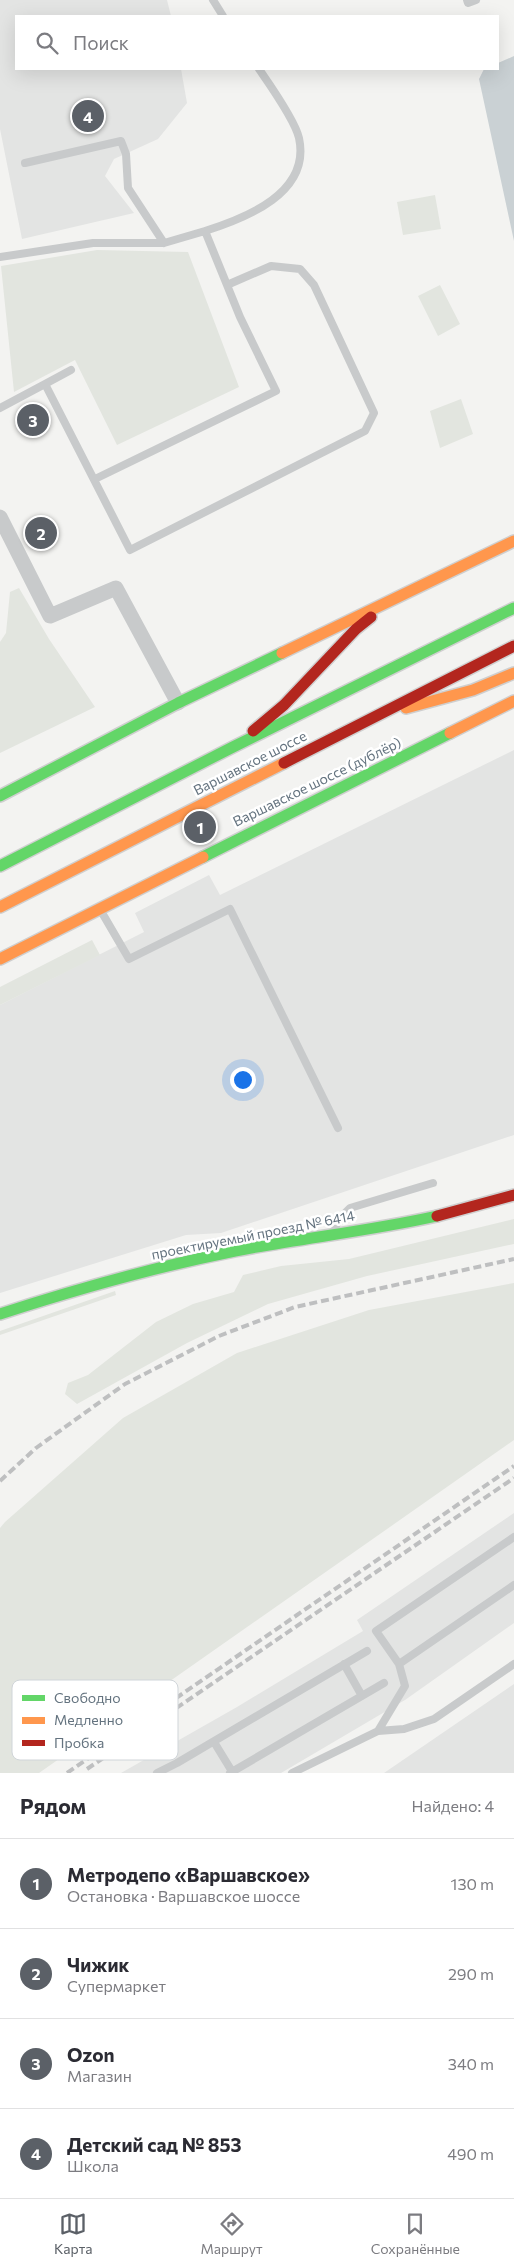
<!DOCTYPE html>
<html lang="ru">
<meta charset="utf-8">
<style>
:root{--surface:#fff;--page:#f7f7f7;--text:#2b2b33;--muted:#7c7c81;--line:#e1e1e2;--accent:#5b6067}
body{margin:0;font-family:Commissioner,sans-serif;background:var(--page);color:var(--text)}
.you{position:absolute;left:242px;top:1079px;width:18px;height:18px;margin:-12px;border:4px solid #fff;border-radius:50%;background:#1a73e8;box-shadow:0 0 0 8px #1a73e833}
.badge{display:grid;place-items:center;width:32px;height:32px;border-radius:50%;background:var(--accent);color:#fff;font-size:16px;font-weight:700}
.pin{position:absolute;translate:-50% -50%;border:2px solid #fff;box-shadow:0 1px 5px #0006}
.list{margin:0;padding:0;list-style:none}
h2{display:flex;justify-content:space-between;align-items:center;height:65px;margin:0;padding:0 20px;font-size:21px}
h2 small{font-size:16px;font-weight:400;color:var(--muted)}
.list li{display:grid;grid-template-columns:32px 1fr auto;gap:15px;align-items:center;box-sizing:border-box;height:90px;padding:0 20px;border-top:1px solid var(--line)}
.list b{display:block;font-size:19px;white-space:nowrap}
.list p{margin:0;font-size:16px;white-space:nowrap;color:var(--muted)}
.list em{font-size:16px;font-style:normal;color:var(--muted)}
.icon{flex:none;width:28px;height:28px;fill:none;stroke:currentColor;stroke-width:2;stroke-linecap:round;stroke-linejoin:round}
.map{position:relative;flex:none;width:514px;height:1773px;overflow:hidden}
.search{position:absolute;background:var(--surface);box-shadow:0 5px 20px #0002;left:15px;right:15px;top:15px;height:55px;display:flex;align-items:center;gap:12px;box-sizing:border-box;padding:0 18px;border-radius:0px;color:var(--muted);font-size:19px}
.sheet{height:425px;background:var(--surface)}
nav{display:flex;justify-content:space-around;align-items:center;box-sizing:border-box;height:70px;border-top:1px solid var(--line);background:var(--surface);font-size:14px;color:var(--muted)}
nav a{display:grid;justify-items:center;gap:2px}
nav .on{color:var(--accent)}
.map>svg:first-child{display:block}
</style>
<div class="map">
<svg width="514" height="1773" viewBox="0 0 514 1773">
<rect width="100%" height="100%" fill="#f3f3f1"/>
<path fill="#e3e4e3" d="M0,0H167L171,16H16V69H181L187,103L158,139L114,159L105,176L134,213L22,239L0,129Z
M514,750V1135L221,1233L186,1235L0,1293V1005L144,932L135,913L209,875L220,895Z
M514,1513V1623L405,1700L281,1773H121L237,1707L363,1631L357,1620Z
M514,1684V1773H384Z"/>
<path fill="#e2e5df" d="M435,195L441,229L403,235L397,202Z
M97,250L188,252L239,387L117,445L75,360L14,392L1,266Z
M440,285L460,324L438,336L418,296Z
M461,399L473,434L440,448L430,411Z
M19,588L49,639L95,707L0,753V642L6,633L10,592Z
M92,940L100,955L0,1005V987Z
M514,1219V1244L367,1276L268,1304L187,1343L77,1404L65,1394L68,1383L88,1375L156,1322L193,1304L234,1292L243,1275L281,1266L349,1259Z
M514,1283V1440L39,1773H0V1528L5,1522L123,1418L237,1353L369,1310Z
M115,1291L116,1295L0,1335V1331Z"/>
<path fill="#cad1d4" d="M514,56V241L479,79L484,69H498V63Z"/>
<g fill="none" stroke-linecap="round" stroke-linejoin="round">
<g stroke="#cfcfcf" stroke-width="14">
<path id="fast" d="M0,796L178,703L282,653
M203,857L450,733
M0,866L233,747L514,608
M0,1314C77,1289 155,1267 235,1251C302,1238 370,1231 437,1216"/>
</g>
<g stroke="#cfcfcf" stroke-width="14">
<path id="slow" d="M282,653L514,541
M406,708L473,690L514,673
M450,733L514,701
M0,907L284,763
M0,959L203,857"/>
</g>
<g stroke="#cfcfcf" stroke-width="14">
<path id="jam" d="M253,731L284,705L356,629L371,617
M284,763L514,646
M437,1216L514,1195"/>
</g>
<path stroke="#c8cacb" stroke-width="8" d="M213,0L223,16
M467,0L468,3L476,0
M25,163L121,141L126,154L128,188L164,243
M205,231C246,218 311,193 299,138C295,120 270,85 259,69
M0,257L93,243H164L205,231L227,285L271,266L300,269L314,285L374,413L365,431L130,550L45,384L0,408
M45,384L71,370
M95,479L276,391L240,317L227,285
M101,911L129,959L230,909L338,1128
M333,1232L340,1218L350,1208L433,1183
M344,1664L362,1696
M399,1664L514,1585
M378,1731L405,1686L399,1664L376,1631L514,1537
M214,1742L233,1773
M157,1773L177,1763L367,1651
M230,1773L384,1683
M292,1773L378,1731L404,1729L434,1719L514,1664"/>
<path stroke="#c8cacb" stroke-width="15" d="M0,517L50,616L116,588L178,703"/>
<use href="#fast" stroke="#63d668" stroke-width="11"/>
<use href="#slow" stroke="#ff974d" stroke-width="11"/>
<use href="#jam" stroke="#b3261e" stroke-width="11"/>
<path stroke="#bebfc0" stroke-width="4" stroke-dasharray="8 4" stroke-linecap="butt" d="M0,1481L36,1448L125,1384L219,1336L295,1307L514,1259
M87,1769L514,1478
M67,1773L514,1466"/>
</g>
<g text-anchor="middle" stroke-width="5" stroke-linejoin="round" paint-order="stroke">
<g font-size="14" fill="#64737f" stroke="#fff">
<text transform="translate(250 763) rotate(-27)" y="5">Варшавское шоссе</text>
<text transform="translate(317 782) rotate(-26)" y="5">Варшавское шоссе (дублёр)</text>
<text transform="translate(253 1235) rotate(-11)" y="5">проектируемый проезд № 6414</text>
</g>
</g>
<rect x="12" y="1680" width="166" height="80" rx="8" fill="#fff" stroke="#d0d5d9" stroke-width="1"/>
<rect x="22" y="1695" width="23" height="6" fill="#63d668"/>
<rect x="22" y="1717" width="23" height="7" fill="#ff974d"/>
<rect x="22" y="1740" width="23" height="6" fill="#b3261e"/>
<g font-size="14" fill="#64737f">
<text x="54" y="1703">Свободно</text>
<text x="54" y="1725">Медленно</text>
<text x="54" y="1748">Пробка</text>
</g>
</svg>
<div class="you"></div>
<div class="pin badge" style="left:200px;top:827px">1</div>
<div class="pin badge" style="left:41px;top:533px">2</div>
<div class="pin badge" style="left:33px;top:420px">3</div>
<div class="pin badge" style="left:88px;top:116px">4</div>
<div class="search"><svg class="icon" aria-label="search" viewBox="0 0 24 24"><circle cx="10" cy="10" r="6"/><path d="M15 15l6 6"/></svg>Поиск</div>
</div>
<section class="sheet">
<h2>Рядом<small>Найдено: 4</small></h2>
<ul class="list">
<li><span class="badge">1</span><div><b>Метродепо «Варшавское»</b><p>Остановка · Варшавское шоссе</p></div><em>130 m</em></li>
<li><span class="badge">2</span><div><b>Чижик</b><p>Супермаркет</p></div><em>290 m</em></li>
<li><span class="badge">3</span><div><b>Ozon</b><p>Магазин</p></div><em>340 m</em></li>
<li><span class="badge">4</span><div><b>Детский сад № 853</b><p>Школа</p></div><em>490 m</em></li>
</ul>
</section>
<nav>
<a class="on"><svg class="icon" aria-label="map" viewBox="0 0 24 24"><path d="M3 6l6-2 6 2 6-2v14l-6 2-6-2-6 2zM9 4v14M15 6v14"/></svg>Карта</a>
<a><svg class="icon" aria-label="directions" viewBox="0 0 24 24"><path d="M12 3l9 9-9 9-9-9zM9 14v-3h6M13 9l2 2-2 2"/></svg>Маршрут</a>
<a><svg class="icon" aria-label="saved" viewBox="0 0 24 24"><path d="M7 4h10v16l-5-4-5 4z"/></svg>Сохранённые</a>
</nav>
